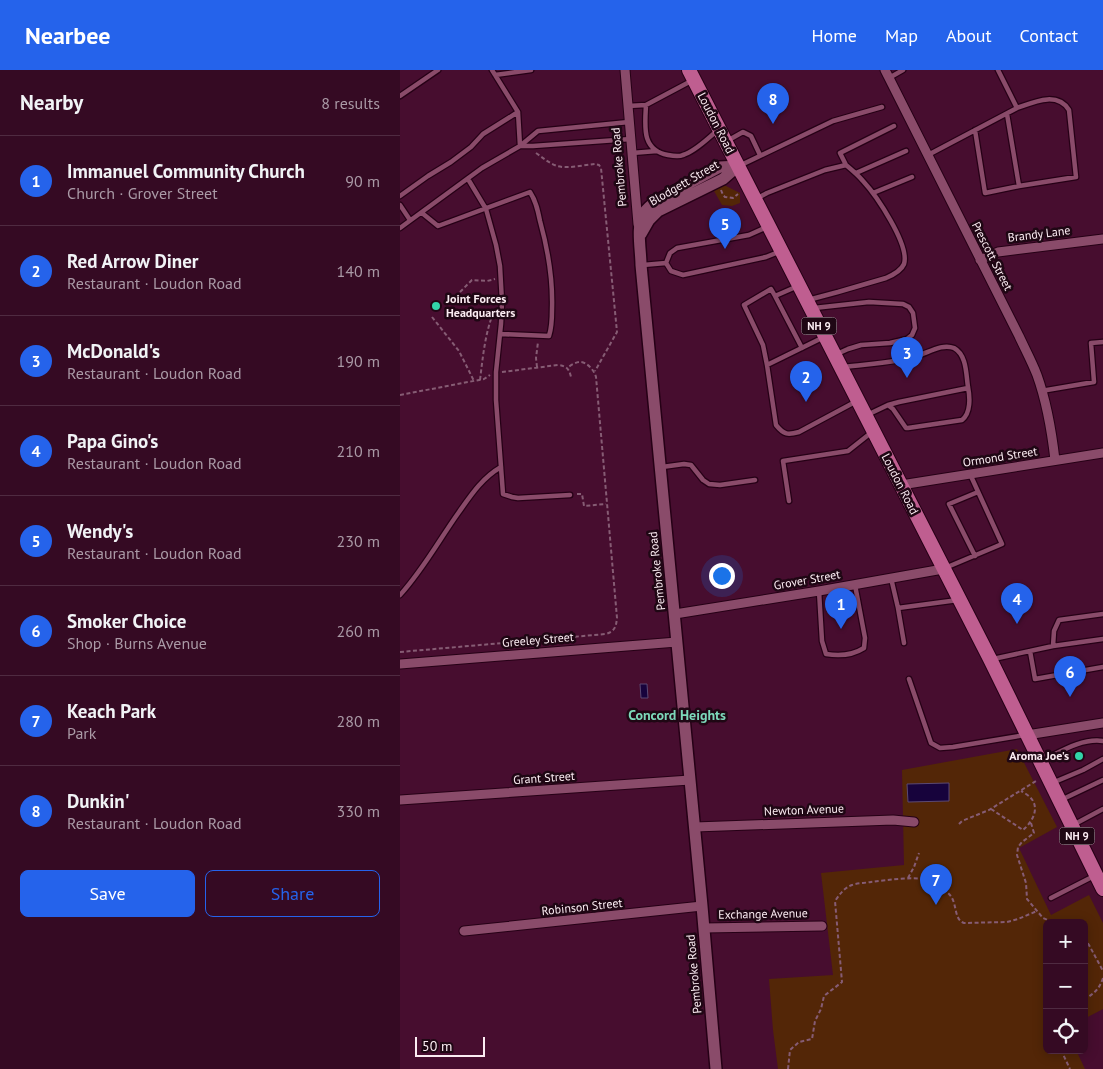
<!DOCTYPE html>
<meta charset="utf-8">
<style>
:root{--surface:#350a23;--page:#3d132b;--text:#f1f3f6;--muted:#aa9aa6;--line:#4f2b41;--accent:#2563eb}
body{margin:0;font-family:"PT Sans",sans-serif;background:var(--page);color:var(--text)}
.controls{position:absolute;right:15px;bottom:15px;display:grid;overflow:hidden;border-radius:8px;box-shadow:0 2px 12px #0003}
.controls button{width:45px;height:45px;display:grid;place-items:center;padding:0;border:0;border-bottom:1px solid var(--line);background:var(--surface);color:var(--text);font:25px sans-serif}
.scale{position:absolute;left:15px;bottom:12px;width:70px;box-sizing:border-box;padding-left:5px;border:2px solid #fbecf2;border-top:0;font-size:14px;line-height:18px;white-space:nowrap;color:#fbecf2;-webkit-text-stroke:4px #1f0714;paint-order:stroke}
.you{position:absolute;left:321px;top:505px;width:18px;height:18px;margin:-12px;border:4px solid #fff;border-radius:50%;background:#1a73e8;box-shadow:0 0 0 8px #1a73e833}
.badge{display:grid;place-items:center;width:32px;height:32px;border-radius:50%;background:var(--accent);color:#fff;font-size:16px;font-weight:700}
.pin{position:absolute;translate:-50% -41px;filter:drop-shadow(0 1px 2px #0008)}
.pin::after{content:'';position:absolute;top:26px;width:18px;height:15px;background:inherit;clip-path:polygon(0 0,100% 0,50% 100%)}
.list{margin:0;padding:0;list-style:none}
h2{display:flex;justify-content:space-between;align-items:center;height:65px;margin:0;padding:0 20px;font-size:21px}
h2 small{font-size:16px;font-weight:400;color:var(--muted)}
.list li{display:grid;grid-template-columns:32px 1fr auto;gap:15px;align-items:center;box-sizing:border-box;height:90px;padding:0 20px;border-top:1px solid var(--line)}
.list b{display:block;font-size:19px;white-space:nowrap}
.list p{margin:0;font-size:16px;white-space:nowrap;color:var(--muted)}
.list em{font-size:16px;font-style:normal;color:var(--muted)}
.actions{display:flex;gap:10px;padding:15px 20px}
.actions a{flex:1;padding:11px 0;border:1px solid var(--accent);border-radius:8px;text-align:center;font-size:18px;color:var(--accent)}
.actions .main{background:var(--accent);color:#fff}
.icon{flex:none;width:28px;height:28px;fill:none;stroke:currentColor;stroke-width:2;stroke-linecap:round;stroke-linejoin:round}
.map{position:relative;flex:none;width:703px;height:999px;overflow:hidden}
header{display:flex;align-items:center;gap:30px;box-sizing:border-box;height:70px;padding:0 25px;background:var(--accent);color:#fff}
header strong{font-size:24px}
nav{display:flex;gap:28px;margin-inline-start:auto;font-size:18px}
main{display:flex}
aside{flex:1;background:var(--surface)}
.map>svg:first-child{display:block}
</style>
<header>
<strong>Nearbee</strong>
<nav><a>Home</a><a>Map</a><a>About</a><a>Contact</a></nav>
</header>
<main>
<aside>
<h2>Nearby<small>8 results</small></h2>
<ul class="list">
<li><span class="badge">1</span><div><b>Immanuel Community Church</b><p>Church · Grover Street</p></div><em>90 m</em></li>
<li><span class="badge">2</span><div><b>Red Arrow Diner</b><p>Restaurant · Loudon Road</p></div><em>140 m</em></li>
<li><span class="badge">3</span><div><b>McDonald's</b><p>Restaurant · Loudon Road</p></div><em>190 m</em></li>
<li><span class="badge">4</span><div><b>Papa Gino's</b><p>Restaurant · Loudon Road</p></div><em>210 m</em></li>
<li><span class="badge">5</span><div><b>Wendy's</b><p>Restaurant · Loudon Road</p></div><em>230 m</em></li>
<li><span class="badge">6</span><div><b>Smoker Choice</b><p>Shop · Burns Avenue</p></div><em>260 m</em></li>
<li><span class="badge">7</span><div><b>Keach Park</b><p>Park</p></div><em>280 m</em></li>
<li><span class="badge">8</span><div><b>Dunkin'</b><p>Restaurant · Loudon Road</p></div><em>330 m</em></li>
</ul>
<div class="actions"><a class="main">Save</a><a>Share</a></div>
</aside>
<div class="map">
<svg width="703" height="999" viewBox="0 0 703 999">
<rect width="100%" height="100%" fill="#470d2f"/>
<path fill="#532607" d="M322,114L340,123V133L332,136L322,135L314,121Z
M617,679L657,757L619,778L651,845L689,825L703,853V939L684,949V853H647V980H676L685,999H378L373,960L369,909L433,905L421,803L504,795L502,700Z"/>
<path fill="#17033c" stroke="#5b4973" d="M240,614H247L248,628H241Z
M549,713V731L508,732L507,714Z"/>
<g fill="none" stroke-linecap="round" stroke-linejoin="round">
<g stroke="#260016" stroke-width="7">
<path id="service" d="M92,0L118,42L120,76
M95,5L131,0
M489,8L503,0
M0,26L38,0
M246,35C245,56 241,80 268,85C273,86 279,87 283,85C296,81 308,68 318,60
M228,36L246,35L293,10
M617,38C634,32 657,21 669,40L676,107L619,116
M575,60L585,123L619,116L607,44
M327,71L343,62L351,66L360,85
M120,76H133L231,69
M232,83L257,81
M528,85L617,38L598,0
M446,95L440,83L494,56
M339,96L433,51L482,37
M456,103L506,81
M68,109L86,139L96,175L100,196L102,232L101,254L96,302V330L103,424L112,427L118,428L170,425
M473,123L512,107
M0,126L28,106L51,92L71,77L83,64L118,42
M358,128L367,123L425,100L446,95C452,100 458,105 463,111C476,125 510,175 504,194C501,201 493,205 486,208L438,222L408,230
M0,135L10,150
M22,143L38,156L130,122C136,131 138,141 140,151C148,180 153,209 152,239C152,248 152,257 149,266L101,264
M367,157L349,165L277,178L270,183L266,193L271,201L283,205L366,187L381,181
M0,158L82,98L120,76L138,61L229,52
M243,195L266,193
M398,216L375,226L371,219L344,235L363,275L367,295L424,267
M375,226L402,278
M414,238L469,232L503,234L509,237L513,243L515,258L512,265L507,269L490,273L461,275L448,279L437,284
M367,295L376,355C384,365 388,365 399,362L455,332
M444,297C466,294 496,293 517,286C528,283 542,273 554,278C567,285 566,305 568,317C570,327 571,343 562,350L508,358H506L493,339L488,335L467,345
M641,321L694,312L691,273L703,272
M488,335L499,332L568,318
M262,397L284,394L291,395L303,410L309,414L320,415L355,410
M389,431L383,391L448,381L472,362
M575,486L549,434L578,422
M545,498L602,474L570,404
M491,508L498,538L558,530
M419,521L422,571L426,584C438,586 453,585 464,578L465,568L455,515
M0,525C23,500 39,470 59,442C71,425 82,408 101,397
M498,538L504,573
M653,576L703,569
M630,581L635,609L703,597
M593,589L653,576L654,561L659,550L703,544
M509,609L531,673L540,678L553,677L625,665
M641,691C660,682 681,668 703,671
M652,713L683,700L703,689
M661,730L703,710
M673,755L703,739
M651,828L694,806"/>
</g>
<g stroke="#260016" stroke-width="11">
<path id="minor" d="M225,0L238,154
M485,0L619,266C625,279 632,292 637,305C646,330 652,364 655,390
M580,190L598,182L703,169
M501,415L703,383
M275,544L419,521L543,499
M0,594L277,572
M627,665L703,653
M0,730L290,710
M295,757L493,750L514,752
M304,858L422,856
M64,861L302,836"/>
</g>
<g stroke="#260016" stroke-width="14">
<path id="tertiary" d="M241,164L249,150L258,141L323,109L338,96
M316,999L302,836L241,195C241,181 236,156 243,144C247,138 252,134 258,130L320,97L338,96"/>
</g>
<g stroke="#260016" stroke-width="16">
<path id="primary" d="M289,0L590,589L703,819"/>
</g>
<path stroke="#865c74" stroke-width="2" stroke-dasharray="4 2.5" stroke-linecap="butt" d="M136,83C143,88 149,93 157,96C168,99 183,95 195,94L199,95L201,98L217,262L195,301
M321,120L323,125L325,127L333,128L338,124
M60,222L72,210L87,211L95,209
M32,247L59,281L74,311
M137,297L136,288L138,272
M102,302L158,295C167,296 169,299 171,307
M80,310C83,286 85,263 94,241
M0,325L84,309L90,305
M177,424H182L184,436L206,434
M0,582L206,564C215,561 216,557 217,548L196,307C194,300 187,292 180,292C176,292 171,295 167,298
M591,739L623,760C630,754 639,742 633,731C631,727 625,723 621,721
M631,753L634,763L622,772L618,777L617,785L626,813L627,829L643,848L655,853
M559,754L562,751L589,740L636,711
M508,808L514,797L519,783
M684,868L689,875L703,901
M684,930C694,923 699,920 703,908
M661,980L670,999
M388,999L390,980L399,972L412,969L415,951L421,939L424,926L442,912L435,831C440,824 444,818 452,815C457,813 465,813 471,812C489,810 512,806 530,810C537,812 544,819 549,824C558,833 553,849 564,853L607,852L618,849L637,841"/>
<use href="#service" stroke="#8a4b6a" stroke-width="4.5"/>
<use href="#minor" stroke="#8a4b6a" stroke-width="9"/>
<use href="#tertiary" stroke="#8a4b6a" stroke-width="11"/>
<use href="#primary" stroke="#bf5e90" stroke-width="14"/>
</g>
<g fill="#32d4a9" stroke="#1f0714" stroke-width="2">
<circle cx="36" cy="236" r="5"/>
<circle cx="679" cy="686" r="5"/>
</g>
<g text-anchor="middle" stroke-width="5" stroke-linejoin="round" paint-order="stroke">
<g fill="#1f0714" stroke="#b9a7af" stroke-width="1">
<rect x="401.5" y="247.5" width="35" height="17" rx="4"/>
<rect x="659.5" y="757.5" width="35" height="17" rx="4"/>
</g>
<g font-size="11" font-weight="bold" fill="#fbecf2">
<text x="419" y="260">NH 9</text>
<text x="677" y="770">NH 9</text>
</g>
<g font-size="12" fill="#fbecf2" stroke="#1f0714">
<text transform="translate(316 53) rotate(63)" y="4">Loudon Road</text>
<text transform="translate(219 97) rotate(-95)" y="4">Pembroke Road</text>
<text transform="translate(284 113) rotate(-30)" y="4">Blodgett Street</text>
<text transform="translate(639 164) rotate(-7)" y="4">Brandy Lane</text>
<text transform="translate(592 186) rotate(63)" y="4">Prescott Street</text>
<text transform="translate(600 387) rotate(-9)" y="4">Ormond Street</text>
<text transform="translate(500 414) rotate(63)" y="4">Loudon Road</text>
<text transform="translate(257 501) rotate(-96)" y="4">Pembroke Road</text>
<text transform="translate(407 510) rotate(-10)" y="4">Grover Street</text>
<text transform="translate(138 570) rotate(-5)" y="4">Greeley Street</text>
<text transform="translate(144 708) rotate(-4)" y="4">Grant Street</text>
<text transform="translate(404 740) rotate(-2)" y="4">Newton Avenue</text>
<text transform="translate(182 837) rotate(-6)" y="4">Robinson Street</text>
<text transform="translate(363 844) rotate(-1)" y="4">Exchange Avenue</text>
<text transform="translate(294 904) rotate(-95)" y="4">Pembroke Road</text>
</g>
<g font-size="12" font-weight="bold" fill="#fbecf2" stroke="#1f0714" text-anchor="start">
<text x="46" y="233">Joint Forces<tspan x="46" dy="14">Headquarters</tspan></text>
<text x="669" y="690" text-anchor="end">Aroma Joe's</text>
</g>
<g font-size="14" font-weight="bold" fill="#7dd9ba" stroke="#1f0714">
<text x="277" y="650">Concord Heights</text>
</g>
</g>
</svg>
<div class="controls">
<button>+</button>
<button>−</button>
<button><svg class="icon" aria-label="locate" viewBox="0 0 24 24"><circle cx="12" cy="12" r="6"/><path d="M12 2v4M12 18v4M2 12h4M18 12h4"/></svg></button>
</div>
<div class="scale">50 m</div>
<div class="you"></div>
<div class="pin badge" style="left:441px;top:559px">1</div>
<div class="pin badge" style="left:406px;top:332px">2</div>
<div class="pin badge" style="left:507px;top:308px">3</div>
<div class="pin badge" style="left:617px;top:554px">4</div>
<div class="pin badge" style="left:325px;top:179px">5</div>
<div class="pin badge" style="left:670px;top:627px">6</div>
<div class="pin badge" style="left:536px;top:835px">7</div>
<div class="pin badge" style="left:373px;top:54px">8</div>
</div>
</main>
